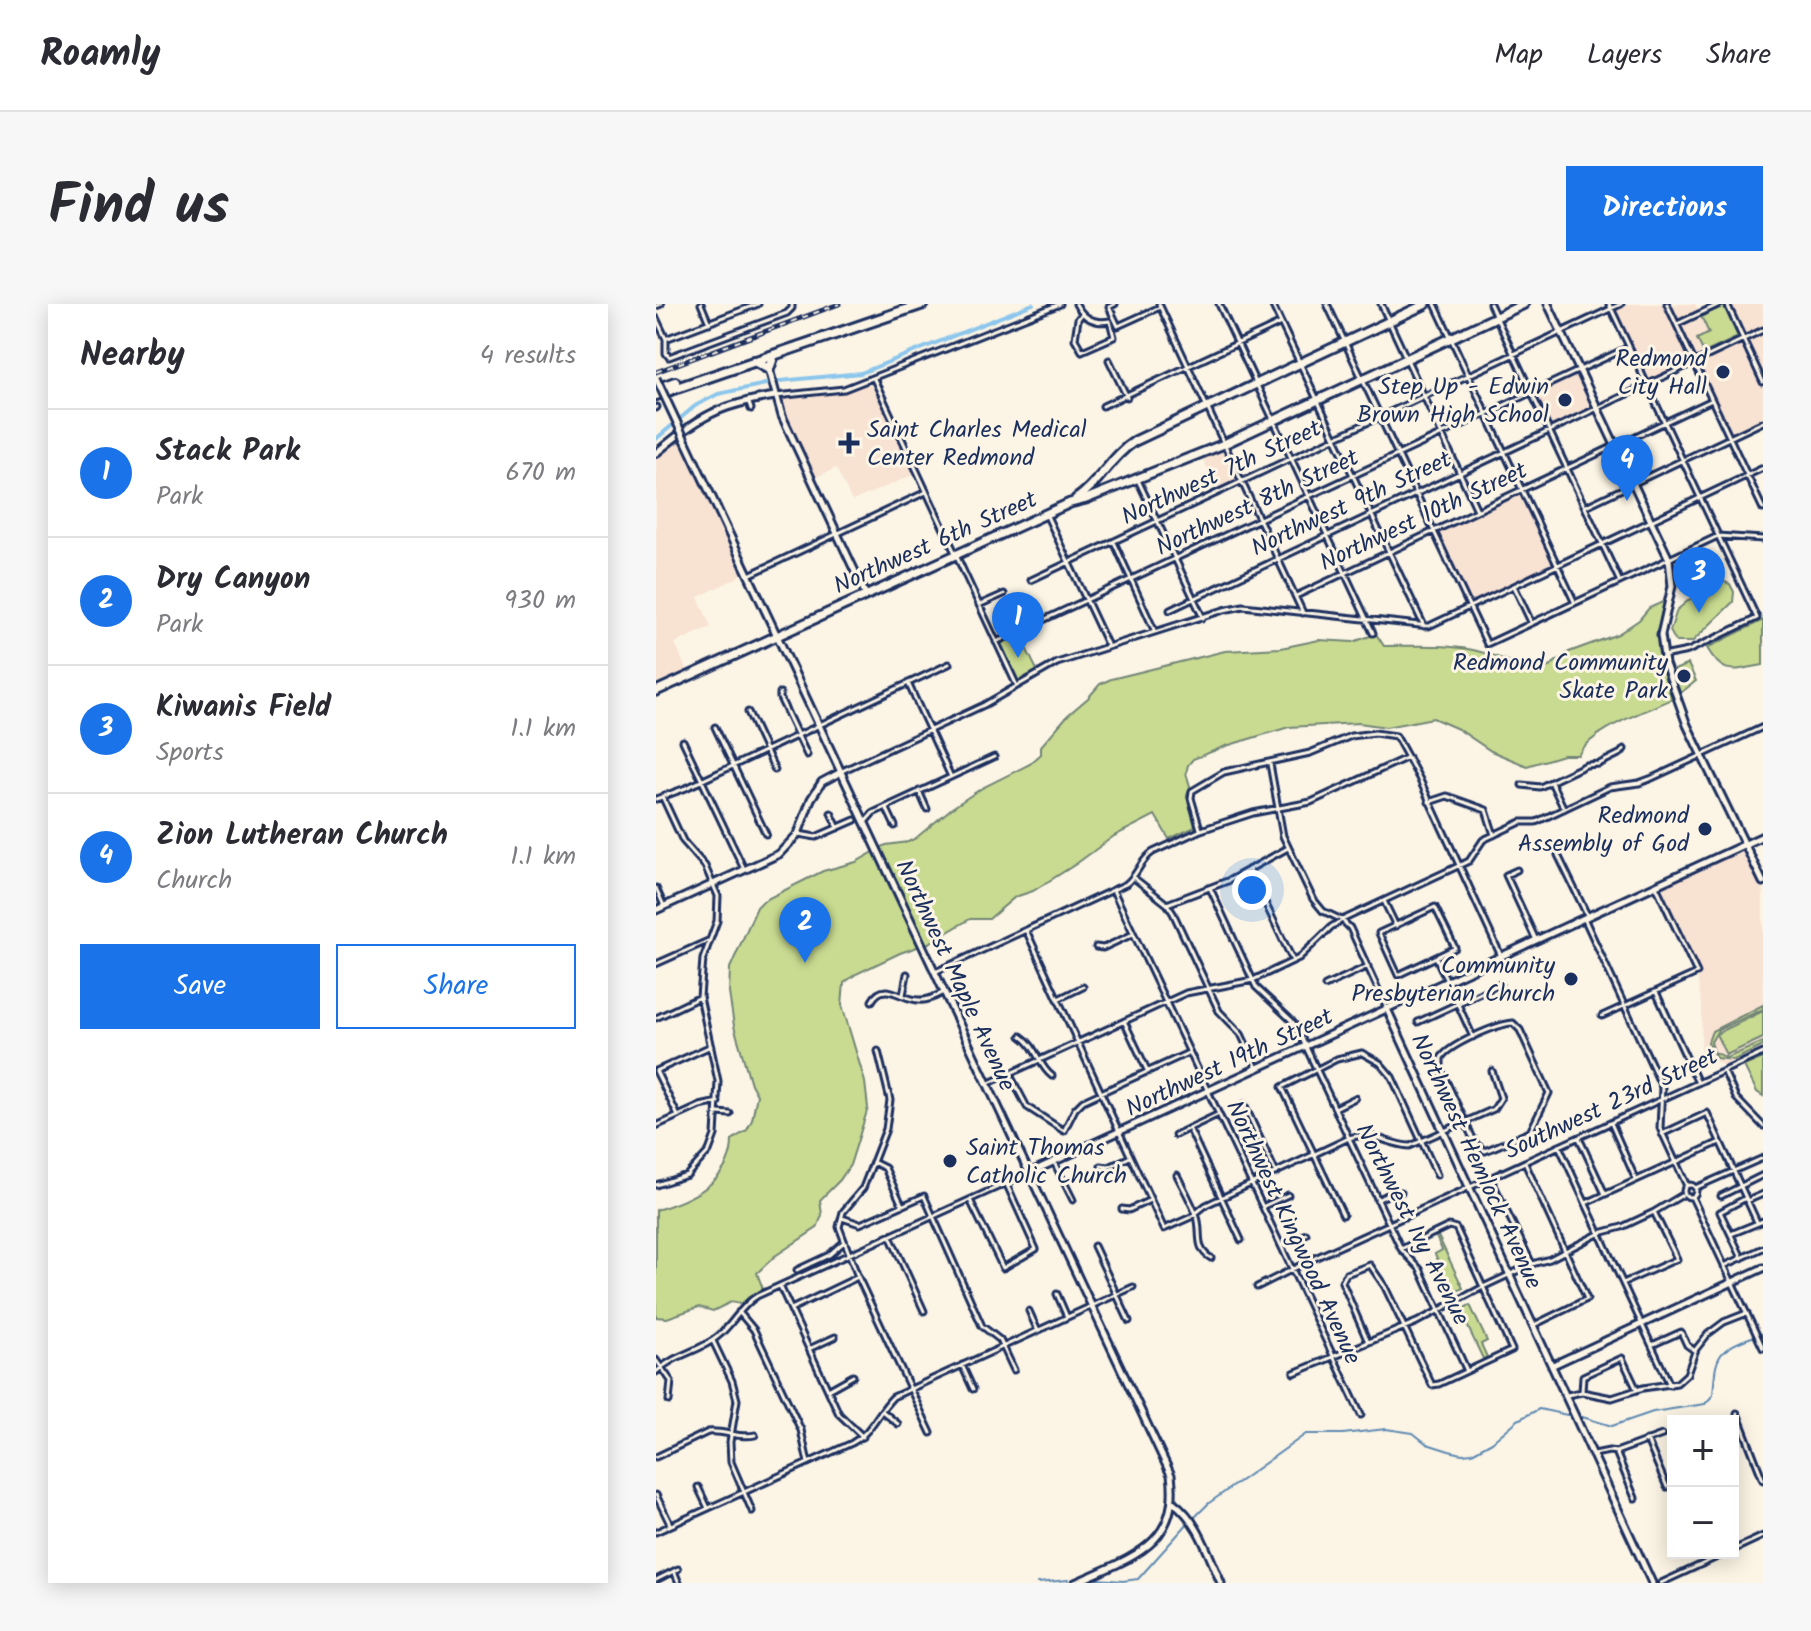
<!DOCTYPE html>
<meta charset="utf-8">
<style>
:root{--surface:#fff;--page:#f7f7f7;--text:#2b2b33;--muted:#7c7c81;--line:#e1e1e2;--accent:#1a73e8}
body{margin:0;font-family:Kalam,sans-serif;background:var(--page);color:var(--text)}
.controls{position:absolute;right:24px;bottom:24px;display:grid;overflow:hidden;border-radius:0px;box-shadow:0 4px 20px #0003}
.controls button{width:72px;height:72px;display:grid;place-items:center;padding:0;border:0;border-bottom:2px solid var(--line);background:var(--surface);color:var(--text);font:40px sans-serif}
.you{position:absolute;left:596px;top:586px;width:28px;height:28px;margin:-20px;border:6px solid #fff;border-radius:50%;background:#1a73e8;box-shadow:0 0 0 12px #1a73e833}
.badge{display:grid;place-items:center;width:52px;height:52px;border-radius:50%;background:var(--accent);color:#fff;font-size:26px;font-weight:700}
.pin{position:absolute;translate:-50% -66px;filter:drop-shadow(0 2px 4px #0008)}
.pin::after{content:'';position:absolute;top:42px;width:28px;height:24px;background:inherit;clip-path:polygon(0 0,100% 0,50% 100%)}
.list{margin:0;padding:0;list-style:none}
h2{display:flex;justify-content:space-between;align-items:center;height:104px;margin:0;padding:0 32px;font-size:34px}
h2 small{font-size:26px;font-weight:400;color:var(--muted)}
.list li{display:grid;grid-template-columns:52px 1fr auto;gap:24px;align-items:center;box-sizing:border-box;height:128px;padding:0 32px;border-top:2px solid var(--line)}
.list b{display:block;font-size:30px;white-space:nowrap}
.list p{margin:0;font-size:26px;white-space:nowrap;color:var(--muted)}
.list em{font-size:26px;font-style:normal;color:var(--muted)}
.actions{display:flex;gap:16px;padding:24px 32px}
.actions a{flex:1;padding:18px 0;border:2px solid var(--accent);border-radius:0px;text-align:center;font-size:28px;color:var(--accent)}
.actions .main{background:var(--accent);color:#fff}
.map{position:relative;flex:none;width:1107px;height:1279px;overflow:hidden;border-radius:0px}
header{display:flex;align-items:center;gap:48px;box-sizing:border-box;height:112px;padding:0 40px;background:var(--surface);border-bottom:2px solid var(--line)}
header strong{font-size:38px}
nav{display:flex;gap:44px;margin-inline-start:auto;font-size:28px}
.intro{display:flex;align-items:center;justify-content:space-between;box-sizing:border-box;height:192px;padding:0 48px}
h1{margin:0;font-size:56px}
.button{padding:20px 36px;border-radius:0px;background:var(--accent);color:#fff;font-size:28px;font-weight:700}
main{display:flex;gap:48px;padding:0 48px}
aside{flex:1;background:var(--surface);border-radius:0px;box-shadow:0 4px 20px #0003}
.map>svg:first-child{display:block}
</style>
<header>
<strong>Roamly</strong>
<nav><a>Map</a><a>Layers</a><a>Share</a></nav>
</header>
<div class="intro"><h1>Find us</h1><a class="button">Directions</a></div>
<main>
<aside>
<h2>Nearby<small>4 results</small></h2>
<ul class="list">
<li><span class="badge">1</span><div><b>Stack Park</b><p>Park</p></div><em>670 m</em></li>
<li><span class="badge">2</span><div><b>Dry Canyon</b><p>Park</p></div><em>930 m</em></li>
<li><span class="badge">3</span><div><b>Kiwanis Field</b><p>Sports</p></div><em>1.1 km</em></li>
<li><span class="badge">4</span><div><b>Zion Lutheran Church</b><p>Church</p></div><em>1.1 km</em></li>
</ul>
<div class="actions"><a class="main">Save</a><a>Share</a></div>
</aside>
<div class="map">
<svg width="1107" height="1279" viewBox="0 0 1107 1279">
<rect width="100%" height="100%" fill="#fcf5e5"/>
<filter id="ink" filterUnits="userSpaceOnUse"><feTurbulence type="fractalNoise" baseFrequency=".0125" numOctaves="2"/><feDisplacementMap in="SourceGraphic" scale="16" xChannelSelector="R" yChannelSelector="G"/><feConvolveMatrix kernelMatrix="1 2 1 2 8 2 1 2 1" color-interpolation-filters="sRGB"/></filter>
<g filter="url(#ink)">
<path fill="#f8e2d2" d="M973,0H1007L1034,57L991,77L958,7Z
M1015,0H1039L1043,7L1023,16Z
M1073,0H1107V23L1088,31Z
M1045,12L1053,29L1041,35L1048,49L1039,54L1024,22Z
M1107,29V69H1106L1090,37Z
M1085,38L1107,84V115L1075,130L1042,60L1060,53L1061,49L1066,47L1069,49L1081,43Z
M922,71L937,103L895,122L880,90Z
M214,80L223,91L259,170L196,197L180,164L158,174L125,98L129,94L177,90Z
M22,134L86,267L81,274L42,293L55,323L19,339L31,367L0,379V153Z
M567,146L581,176L562,185L547,155Z
M865,190L898,260L815,299L782,229Z
M1086,547L1089,548L1107,585V746L1069,763L1045,748L1046,703L1041,672L1043,668L1004,585Z"/>
<path fill="#c9db90" stroke="#728577" stroke-width="2" d="M1068,2L1082,33L1048,49L1041,35L1053,29L1045,12Z
M1059,274L1074,280L1078,288L1077,298L1036,338H1020L1014,327L1021,306Z
M1009,297C996,337 1003,356 1016,395C988,408 938,424 922,451H907L871,462L835,447L802,425L777,414L730,423L703,419L633,423L570,442L537,455L532,461L530,469L534,482L531,492L539,523L513,535L499,511L458,532L420,560L377,587L359,593L333,615H314L273,639L244,649L200,670L188,679L186,701L209,778L212,804L194,861L184,876L164,896L166,911L161,924L119,952L101,969L107,985L84,1000L75,998L57,1007L43,1003L11,1014L0,1013V906C35,896 76,877 76,836L91,826L96,816L101,791L95,780L78,722L73,689L74,664L101,603L107,597L167,567L200,558L230,541L252,538L260,534L296,504L326,484L374,460L385,450V442L412,411L432,394L444,380L455,375L569,347L625,344L663,336L697,338L720,330L728,342C757,342 788,340 817,346C841,351 865,365 891,364L913,348L962,330L983,316L993,304Z
M1107,316V361C1076,366 1068,373 1051,344Z
M363,330L382,368L361,378L342,340Z
M1032,360L1040,377L1023,390L1016,367Z
M1107,701V705L1062,726L1055,738L1058,748L1071,754L1107,738V742L1078,756L1060,754L1052,738L1056,727Z
M1107,707V734L1070,751L1060,730Z
M1107,754V792L1101,788L1088,762Z
M782,932L807,984L797,989L779,950L786,946L780,933Z
M814,1001L831,1037L825,1040L831,1053L827,1055L804,1006Z"/>
<g fill="none" stroke-linecap="round" stroke-linejoin="round">
<path stroke="#5f8ab3" stroke-width="2" d="M1106,1030L1107,1029
M923,1112L956,1122L997,1108L1049,1100L1057,1091C1060,1055 1058,1046 1096,1033
M539,1213L553,1199L650,1130H687L730,1125L757,1129L771,1140L793,1147L806,1150L816,1149L836,1138L862,1116L883,1105L916,1112
M441,1275L467,1277L482,1275L533,1218
M382,1279L412,1276"/>
<path stroke="#8dc6ec" stroke-width="4" d="M0,135L39,102L62,90L124,77L205,69L377,0"/>
<g stroke="#1b2f5e" stroke-width="9">
<path id="street" d="M45,0L53,19
M420,0C427,14 439,20 454,17L458,33L426,47L419,35L422,15L425,11
M459,0L453,3L462,22L504,3
M503,0L647,309
M563,0L717,329
M616,0L768,322
M671,0L831,340L1062,232L1107,235
M725,0L821,206
M779,0L918,297
M834,0L964,278
M953,0L1101,314L1032,347L1007,352
M1011,0L1107,205
M1071,0L1107,78
M0,2L5,0
M0,14L10,35V49L13,53L131,9L136,4V0
M1021,20L1064,0
M12,34L102,0
M453,56L471,93
M218,75L361,382
M120,92L188,85L404,0
M92,96L95,105
M447,102L625,19
M0,104L1,103
M481,174L547,314
M930,202L1107,118
M390,210L451,340
M458,238L499,328
M93,271L270,188
M375,276L965,0
M858,282L875,318
M640,292L1056,96
M323,301L348,290
M514,306L1107,26
M340,338L973,43
M252,379L295,473
M124,389V394L151,451
M92,408L119,466
M59,423L110,530
M27,437L88,565
M614,460L627,532L657,595L667,607L686,616L694,624L731,705
M186,467L328,401L401,359L568,306L587,302L773,322L1107,164
M896,480L908,505
M866,481L884,483L930,461L943,460L965,449L968,445
M263,487L271,505
M0,495L30,484L293,360
M773,498L791,492L830,506L838,531
M230,503L239,522
M175,509L182,524
M210,517L217,509L338,453
M544,525L535,494L536,487L568,468L654,449L695,432L719,429L740,432L763,474L845,652
M143,530L160,533L199,516
M902,551L932,613
M593,565L637,657
M861,566L850,571L880,636
M478,574L511,600L517,609L563,707L585,730L601,764
M0,584L8,602
M554,584L600,683L635,716L641,724L745,945L764,965L811,1067
M457,586L705,1111
M728,597L740,622
M511,600L574,576L632,544
M779,603L799,644L742,671L723,629Z
M928,614L1006,783L1004,824L1031,882
M370,626L508,925L535,913L550,901L693,834C716,826 732,841 754,842L838,805L845,794L836,767
M440,643L447,644L477,630
M780,653L817,733
M0,660L54,636
M279,668L470,580C482,571 484,556 497,548L545,526L597,509L655,498L752,453
M669,682L712,662
M1000,688L1042,779
M247,691L251,670
M402,695L427,683
M216,697C228,675 246,696 263,696C272,697 280,692 288,688
M946,712L1041,669L1000,582
M0,714L44,693
M468,717L492,768
M762,718L844,680
M857,719L864,726L893,789L874,828L829,847L819,839L785,766V754C793,741 841,720 857,719Z
M365,732C381,742 382,762 396,772
M222,747L234,796L230,825L207,884L187,908L183,923L202,973L275,1129
M0,767L55,742
M0,767L22,812
M1068,767L1080,794L1107,822
M353,769L371,803L408,827L419,805L427,797L532,749
M333,779L530,689L597,676L643,654L675,623L686,616L813,557L827,536L865,518H880L954,483L983,479L994,475L1107,423
M588,800L620,869
M679,804L699,794
M62,809L74,810
M955,819L980,876
M0,822L44,802L62,798
M533,824L585,936
M1006,830L1051,809L1101,918
M519,831L563,810
M923,834L949,890
M903,842L1014,1081
M217,858L229,864L246,901
M398,858L417,896
M869,859L931,995L878,1021
M445,862L453,863L474,853
M521,871C528,885 536,899 541,913C546,927 538,945 555,954
M835,875L876,960
M0,881L31,871L53,847L59,831L62,777L44,693L47,655L61,617L62,592L49,562L27,537L7,494
M1028 887a6 6 0 1 1 12 0a6 6 0 1 1-12 0Z
M1039,884L1107,854
M1065,892L1107,871
M1036,893L1107,1044
M314,896L347,964L380,945L351,881
M721,896L737,888H745
M1091,897L1107,890
M930,899L1064,838
M608,902L632,891
M466,905L473,906L492,897
M687,911L626,783L681,755L706,749L724,759L736,773L781,871
M186,914L204,920L268,892L326,1022L344,1036L358,1066
M1075,930L1107,917
M234,932L268,1007
M626,941L650,930
M438,942L473,1017
M1086,954L1064,908L1090,894
M1068,962L1107,944
M141,966L173,951L188,938
M967,979L1021,955L998,908
M124,982L183,1110L207,1133
M601,983L661,953L1107,749
M401,990L411,1013
M135,1005L202,973
M373,1007L381,1025
M83,1008L98,1026L145,1126L152,1159
M57,1037L76,1077L81,1096L74,1138L75,1158L96,1207
M712,1038L686,978L690,970L714,961L729,983L776,1081L783,1080L856,1046L800,924L793,922L745,945
M996,1041L1025,1028L1031,1041L1039,1047
M153,1045L179,1033
M0,1056L15,1077L13,1097
M306,1061L317,1085
M0,1068C17,1051 43,1048 61,1033C77,1021 84,1002 101,992L373,869
M638,1069L761,1018L827,983L876,960L894,955L944,929L966,923L998,908L1028,890
M172,1086L197,1072
M926,1088L927,1072L966,1054L981,1086
M911,1091L926,1088L956,1094L987,1084L1021,1079L1031,1070L1040,1045L1052,1030L1068,1018L1091,1009
M226,1107L242,1120
M1081,1109L1107,1176
M991,1136L1011,1183
M960,1148L979,1194
M938,1150L953,1147L960,1148L1006,1131
M0,1153L52,1128C68,1126 84,1135 99,1131
M42,1183L52,1204
M0,1191L14,1220
M0,1228L196,1139C216,1128 221,1109 237,1093L477,983
M1077,1246L1107,1232
M18,1267L23,1279
M0,1276L22,1265
M1005,1279L1070,1249"/>
</g>
<g stroke="#1b2f5e" stroke-width="11">
<path id="secondary" d="M892,0L1013,255L1016,282L1005,331L1009,360L1031,421L1107,578
M113,65L126,112L210,291
M30,138L515,1171C525,1242 473,1254 419,1279
M0,149C45,112 61,101 119,92
M0,606L123,550L142,530L155,495L166,478L185,468
M731,705L996,1279
M373,869L1107,532
M897,1061L1107,964
M517,1198C543,1217 552,1250 565,1279"/>
</g>
<g stroke="#1b2f5e" stroke-width="13">
<path id="primary" d="M420,195C444,179 455,152 479,137L770,0
M0,387L414,199L430,195L568,140L868,0"/>
</g>
<g stroke="#1b2f5e" stroke-width="14">
<path id="highway" d="M98,57L113,65L118,51
M0,85L19,78
M0,91L267,0"/>
</g>
<use href="#street" stroke="#fcf5e5" stroke-width="3"/>
<use href="#secondary" stroke="#fcf5e5" stroke-width="5"/>
<use href="#primary" stroke="#fcf5e5" stroke-width="7"/>
<use href="#highway" stroke="#fcf5e5" stroke-width="8"/>
<g stroke="#1b2f5e" stroke-width="5">
<path id="rail" d="M0,68L183,0"/>
</g>
<use href="#rail" stroke="#fcf5e5" stroke-width="2" stroke-dasharray="6" stroke-linecap="butt"/>
<g stroke="#1b2f5e" stroke-width="11" stroke-linecap="butt">
<path id="secondary-bridge" d="M0,74L30,138"/>
</g>
<use href="#secondary-bridge" stroke="#fcf5e5" stroke-width="5"/>
</g>
</g>
<g fill="#1b2f5e" stroke="#fcf5e5" stroke-width="3">
<circle cx="1067" cy="68" r="8"/>
<circle cx="909" cy="96" r="8"/>
<path d="M189 127h8v8h8v8h-8v8h-8v-8h-8v-8h8z"/>
<circle cx="1028" cy="372" r="8"/>
<circle cx="1049" cy="525" r="8"/>
<circle cx="915" cy="675" r="8"/>
<circle cx="294" cy="857" r="8"/>
</g>
<g text-anchor="middle" stroke-width="6" stroke-linejoin="round" paint-order="stroke">
<g font-size="24" fill="#1b2f5e" stroke="#fcf5e5" text-anchor="end">
<text x="1051" y="62">Redmond<tspan x="1051" dy="28">City Hall</tspan></text>
<text x="893" y="90">Step Up - Edwin<tspan x="893" dy="28">Brown High School</tspan></text>
<text x="211" y="133" text-anchor="start">Saint Charles Medical<tspan x="211" dy="28">Center Redmond</tspan></text>
<text x="1012" y="366">Redmond Community<tspan x="1012" dy="28">Skate Park</tspan></text>
<text x="1033" y="519">Redmond<tspan x="1033" dy="28">Assembly of God</tspan></text>
<text x="899" y="669">Community<tspan x="899" dy="28">Presbyterian Church</tspan></text>
<text x="310" y="851" text-anchor="start">Saint Thomas<tspan x="310" dy="28">Catholic Church</tspan></text>
</g>
<g font-size="24" fill="#1b2f5e" stroke="#fcf5e5">
<text transform="translate(565 168) rotate(-25)" y="8">Northwest 7th Street</text>
<text transform="translate(601 198) rotate(-25)" y="8">Northwest 8th Street</text>
<text transform="translate(695 199) rotate(-25)" y="8">Northwest 9th Street</text>
<text transform="translate(767 212) rotate(-25)" y="8">Northwest 10th Street</text>
<text transform="translate(279 238) rotate(-24)" y="8">Northwest 6th Street</text>
<text transform="translate(300 671) rotate(65)" y="8">Northwest Maple Avenue</text>
<text transform="translate(573 758) rotate(-25)" y="8">Northwest 19th Street</text>
<text transform="translate(955 799) rotate(-25)" y="8">Southwest 23rd Street</text>
<text transform="translate(821 857) rotate(65)" y="8">Northwest Hemlock Avenue</text>
<text transform="translate(757 920) rotate(63)" y="8">Northwest Ivy Avenue</text>
<text transform="translate(638 928) rotate(65)" y="8">Northwest Kingwood Avenue</text>
</g>
</g>
</svg>
<div class="controls">
<button>+</button>
<button>−</button>
</div>
<div class="you"></div>
<div class="pin badge" style="left:362px;top:354px">1</div>
<div class="pin badge" style="left:149px;top:659px">2</div>
<div class="pin badge" style="left:1043px;top:309px">3</div>
<div class="pin badge" style="left:971px;top:197px">4</div>
</div>
</main>
